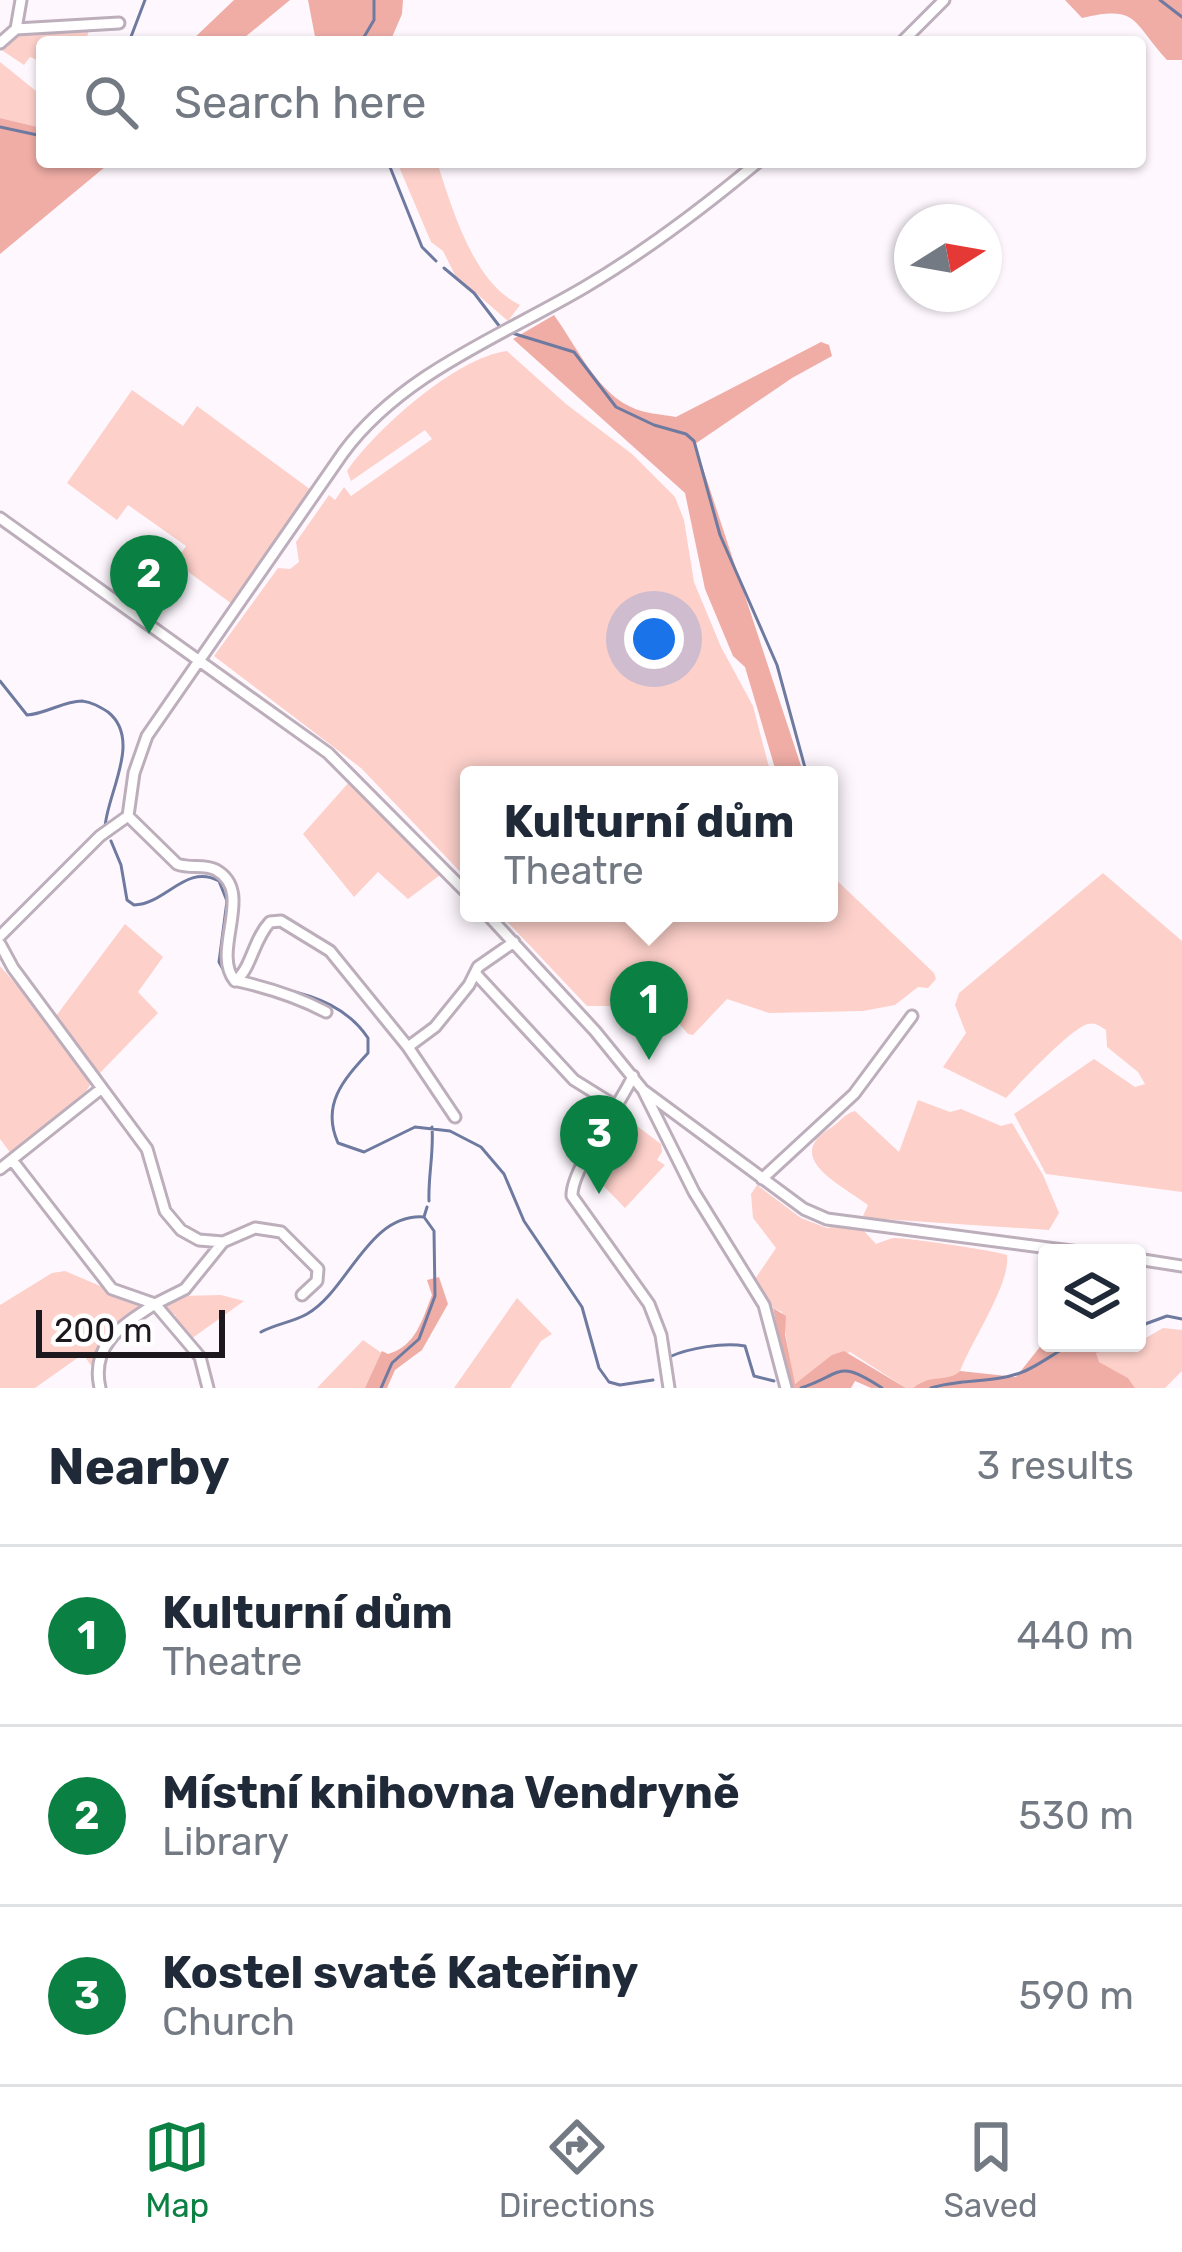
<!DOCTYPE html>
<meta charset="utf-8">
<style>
:root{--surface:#fff;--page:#f6f6f7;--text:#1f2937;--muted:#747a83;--line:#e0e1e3;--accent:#0b8043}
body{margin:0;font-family:Rubik,sans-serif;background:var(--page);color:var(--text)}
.controls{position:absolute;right:36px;bottom:36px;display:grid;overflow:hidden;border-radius:12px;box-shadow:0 3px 9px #0004}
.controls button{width:108px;height:108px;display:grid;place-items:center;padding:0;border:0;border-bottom:3px solid var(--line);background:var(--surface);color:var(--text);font:60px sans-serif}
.compass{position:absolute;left:894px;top:204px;width:108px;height:108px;border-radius:50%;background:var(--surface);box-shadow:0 3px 9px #0004;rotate:79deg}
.scale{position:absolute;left:36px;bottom:30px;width:189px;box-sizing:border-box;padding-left:12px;border:6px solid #1d181d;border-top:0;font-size:33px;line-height:42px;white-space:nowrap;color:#1d181d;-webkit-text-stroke:9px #fff;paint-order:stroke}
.you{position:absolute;left:654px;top:639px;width:42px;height:42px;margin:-30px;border:9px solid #fff;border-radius:50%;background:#1a73e8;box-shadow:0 0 0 18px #1a73e833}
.badge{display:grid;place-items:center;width:78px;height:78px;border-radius:50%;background:var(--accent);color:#fff;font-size:39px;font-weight:700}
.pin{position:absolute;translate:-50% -99px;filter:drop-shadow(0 3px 6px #0008)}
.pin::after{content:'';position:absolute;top:63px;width:42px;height:36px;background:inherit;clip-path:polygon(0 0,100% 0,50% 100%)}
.popup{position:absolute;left:460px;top:766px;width:378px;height:156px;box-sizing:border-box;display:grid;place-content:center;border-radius:12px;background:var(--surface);filter:drop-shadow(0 3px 9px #0005);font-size:39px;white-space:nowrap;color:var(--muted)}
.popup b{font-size:45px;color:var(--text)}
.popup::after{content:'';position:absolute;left:50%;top:100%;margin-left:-24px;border:24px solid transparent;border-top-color:var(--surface)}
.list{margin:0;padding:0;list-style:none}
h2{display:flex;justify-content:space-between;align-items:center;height:156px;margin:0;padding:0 48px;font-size:51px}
h2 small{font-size:39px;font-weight:400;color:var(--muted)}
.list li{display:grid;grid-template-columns:78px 1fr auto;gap:36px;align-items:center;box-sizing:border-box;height:180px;padding:0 48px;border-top:3px solid var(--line)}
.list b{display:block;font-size:45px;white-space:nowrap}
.list p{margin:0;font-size:39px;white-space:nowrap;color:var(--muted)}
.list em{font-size:39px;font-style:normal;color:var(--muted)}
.icon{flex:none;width:66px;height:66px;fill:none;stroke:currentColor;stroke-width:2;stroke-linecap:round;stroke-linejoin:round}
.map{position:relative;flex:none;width:1182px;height:1388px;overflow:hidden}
.search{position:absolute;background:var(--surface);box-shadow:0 3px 9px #0004;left:36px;right:36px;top:36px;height:132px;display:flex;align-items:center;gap:30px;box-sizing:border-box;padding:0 42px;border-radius:12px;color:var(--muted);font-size:45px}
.sheet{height:696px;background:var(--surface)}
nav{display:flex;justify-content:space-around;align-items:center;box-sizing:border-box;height:168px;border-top:3px solid var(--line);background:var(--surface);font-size:33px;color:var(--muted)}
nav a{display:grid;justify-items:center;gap:6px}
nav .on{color:var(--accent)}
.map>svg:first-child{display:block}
</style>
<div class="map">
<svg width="1182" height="1388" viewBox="0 0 1182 1388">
<rect width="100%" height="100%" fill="#fef8fe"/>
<path fill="#fdd0ca" d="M89,29L86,42H42V62L30,57L24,65L0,49L15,33Z
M0,62L41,95L42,128L0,118Z
M397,162H437C452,208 473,283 520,305L508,321L455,275L443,251L431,242Z
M507,351L566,404L632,454L675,497L684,520L694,582L721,647L753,706L771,775H469V881L361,768L214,656L278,568L290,569L299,562L296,542L329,495L335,500L344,487L351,496L432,439L425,430L351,481L347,471C376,429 455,358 507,351Z
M132,390L183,426L197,406L311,490L232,604L175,562L186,546L128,505L117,520L67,483Z
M350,781L440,875L408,899L378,872L354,897L303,834Z
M829,873L934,973L936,979L928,988L918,987L895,1005L863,1011L769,1013L727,999L693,1035L688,1034L669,1012L656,1007L636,1018L619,1006H587L499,913H829Z
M1103,873L1182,941V1192L1046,1174L1014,1114L1094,1059L1135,1087L1145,1084L1138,1072L1107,1047L1106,1030C1100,1026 1095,1022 1088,1024C1071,1028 1020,1083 1006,1098L943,1067L966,1033L955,1005L959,993Z
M125,924L163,957L138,992L158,1013L98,1075L56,1016Z
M0,966L61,1036L90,1085L83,1096L12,1155L0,1139Z
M918,1100L950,1112L961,1109L1001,1126L1012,1123L1043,1175L1059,1213L1049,1230L866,1218L863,1216L868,1205C840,1184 781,1157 832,1127C841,1121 844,1114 855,1111L899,1152Z
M625,1117L661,1144L662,1152L657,1160L665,1165L625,1208L586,1168Z
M757,1185L801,1218L827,1228L842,1225L864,1231L876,1244C882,1242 888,1239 894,1238C903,1237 998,1251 1007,1255C1011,1283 972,1340 960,1371C947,1383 930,1374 913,1388H906L850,1352L794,1384L782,1312L773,1308L755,1279L776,1248L753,1218L751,1194Z
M65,1271L140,1303L142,1308L109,1332L92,1367L83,1354L35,1388H0V1305L52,1273Z
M221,1295L244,1301L191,1339L174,1318L176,1315H172L164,1305L179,1296Z
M517,1298L552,1334L541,1341L510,1388H454Z
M1163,1328L1182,1330V1371L1165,1388H1135L1128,1378L1098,1362L1096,1352L1137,1343Z
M363,1340L383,1354L365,1388H317Z"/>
<path fill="#efada6" d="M234,0H290L239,42H190Z
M308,0H403L402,14L390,42H316Z
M1065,0H1182V60H1167C1131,21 1139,5 1082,18Z
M0,118L42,128V162H111L0,254Z
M554,315C575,344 596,390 629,406C644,414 661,414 676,417L821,342L829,345L832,356L792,378L695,444L804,775H777L745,667L733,656L705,589L685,493L513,339Z
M439,1277L448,1304L422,1350L395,1370L387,1388H365L382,1351L388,1354C416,1346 422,1320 432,1295L427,1280Z
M773,1308L786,1316L785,1334L795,1384L832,1355L844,1351L906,1388H871L855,1381L851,1388H790Z
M1047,1338V1343H1132L1096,1353L1099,1362L1128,1378L1135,1388H913C931,1373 947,1383 960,1371L1016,1377Z"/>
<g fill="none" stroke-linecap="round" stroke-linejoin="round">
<path stroke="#6f7aa0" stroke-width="3" d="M1160,0L1182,17
M129,42L145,0
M361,42L374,20V0
M0,127L42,136
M388,162L422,247L436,261
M444,268L474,293L500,327
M512,333L574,352L616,407L654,425L686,434L694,441L720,535L777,665L807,775
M0,681L27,715C46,714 63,701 82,701C92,702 100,707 108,712C143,740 106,795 105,828
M111,841L121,865L127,900L134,905C166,904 186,863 219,881L227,901L219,962L230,982L248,988
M282,989C316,996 348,1008 368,1038V1053C343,1080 321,1105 338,1143L364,1152L415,1127L450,1131L481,1147L504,1174L524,1221L582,1307L599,1368L609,1382L620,1385L653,1380
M429,1201C428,1176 434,1153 432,1127
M1137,1327L1167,1316L1182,1319
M261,1332C276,1324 293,1322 307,1314C348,1291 368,1213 424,1217
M669,1357C689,1348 724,1342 745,1346L754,1376L774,1381
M381,1388L392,1363L419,1339L435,1296L434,1231L424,1217L427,1207
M801,1388C843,1374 837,1358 882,1388
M931,1388C962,1378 995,1384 1025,1371C1041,1364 1057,1351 1074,1343"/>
<g stroke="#bdaebc" stroke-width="15">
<path id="minor" d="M16,29L21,0
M902,42L944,0
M0,43L16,29L119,23
M0,518L328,753L469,895
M128,816L177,864C190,869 204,864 216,870C256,892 210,951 235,981C251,970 253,940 270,922L281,921L330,951L408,1047L435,1027L469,985L478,967L514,942
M486,913L595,1031L643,1090L694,1192L764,1305L786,1388
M0,936L100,836L128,816L134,773L147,736L343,453C402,373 502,336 585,287C646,251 704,207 758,162
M0,944L13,968L147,1149L165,1211L181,1230L199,1240L223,1242
M476,974L574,1080L619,1108
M238,981C269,988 298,997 326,1012
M408,1047L455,1117
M633,1076C620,1106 571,1169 572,1196L649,1304L661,1335L669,1388
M643,1090L804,1209L827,1219L1087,1253
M12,1160L112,1289L155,1304C123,1325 90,1344 100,1388
M0,1169L102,1088
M762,1179L854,1094L912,1016
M1137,1259L1182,1266
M208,1388L200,1357L155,1304L185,1289L223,1242L255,1228L281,1232L318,1269L317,1281L302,1295"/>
</g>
<use href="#minor" stroke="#fff" stroke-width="9"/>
</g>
</svg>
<div class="controls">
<button><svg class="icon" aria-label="layers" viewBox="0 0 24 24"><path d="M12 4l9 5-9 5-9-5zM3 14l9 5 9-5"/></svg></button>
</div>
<svg class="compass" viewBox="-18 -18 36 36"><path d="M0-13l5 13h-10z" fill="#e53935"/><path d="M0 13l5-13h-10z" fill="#747a83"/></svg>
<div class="scale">200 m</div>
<div class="you"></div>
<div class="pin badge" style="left:649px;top:1060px">1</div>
<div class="popup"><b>Kulturní dům</b>Theatre</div>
<div class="pin badge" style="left:149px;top:634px">2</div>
<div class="pin badge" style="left:599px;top:1194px">3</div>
<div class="search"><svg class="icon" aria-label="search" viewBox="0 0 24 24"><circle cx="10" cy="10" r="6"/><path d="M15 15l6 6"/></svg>Search here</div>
</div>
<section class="sheet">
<h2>Nearby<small>3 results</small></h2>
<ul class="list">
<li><span class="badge">1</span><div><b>Kulturní dům</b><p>Theatre</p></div><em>440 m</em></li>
<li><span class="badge">2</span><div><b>Místní knihovna Vendryně</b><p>Library</p></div><em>530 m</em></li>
<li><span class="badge">3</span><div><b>Kostel svaté Kateřiny</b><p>Church</p></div><em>590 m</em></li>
</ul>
</section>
<nav>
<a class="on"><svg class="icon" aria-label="map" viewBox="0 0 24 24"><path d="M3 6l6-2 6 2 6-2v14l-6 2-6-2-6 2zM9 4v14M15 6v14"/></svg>Map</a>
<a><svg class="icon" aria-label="directions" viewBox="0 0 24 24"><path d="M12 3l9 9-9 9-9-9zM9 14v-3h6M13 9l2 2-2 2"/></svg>Directions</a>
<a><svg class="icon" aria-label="saved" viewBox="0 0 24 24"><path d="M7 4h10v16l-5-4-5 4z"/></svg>Saved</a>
</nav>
